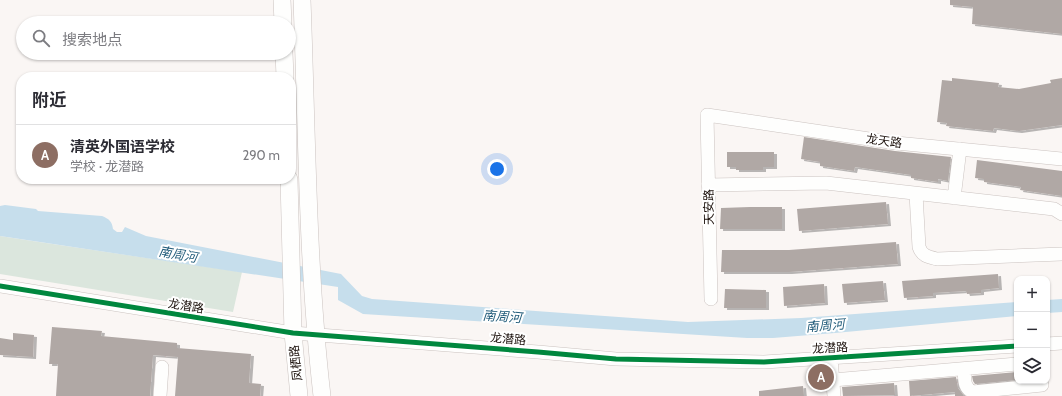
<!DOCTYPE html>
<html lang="zh">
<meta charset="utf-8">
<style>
:root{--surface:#fff;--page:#f2f2f3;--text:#2b2b33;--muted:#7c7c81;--line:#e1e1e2;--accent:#69605d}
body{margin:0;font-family:Cabin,"Noto Sans SC",sans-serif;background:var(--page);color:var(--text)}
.controls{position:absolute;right:12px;bottom:12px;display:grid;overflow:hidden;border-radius:8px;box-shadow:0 1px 3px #0004}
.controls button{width:36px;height:36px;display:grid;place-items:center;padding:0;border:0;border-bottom:1px solid var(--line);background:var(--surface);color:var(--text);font:20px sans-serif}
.you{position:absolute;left:497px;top:169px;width:14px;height:14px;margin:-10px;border:3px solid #fff;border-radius:50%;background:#1a73e8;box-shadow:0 0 0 6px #1a73e833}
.badge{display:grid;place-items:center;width:26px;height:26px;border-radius:50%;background:var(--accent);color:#fff;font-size:13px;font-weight:700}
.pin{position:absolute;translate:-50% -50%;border:2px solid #fff;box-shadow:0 1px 4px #0006}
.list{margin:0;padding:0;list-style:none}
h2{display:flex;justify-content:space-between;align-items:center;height:52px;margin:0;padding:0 16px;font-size:17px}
h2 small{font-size:13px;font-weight:400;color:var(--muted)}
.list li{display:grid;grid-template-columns:26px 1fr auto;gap:12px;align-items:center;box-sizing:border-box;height:60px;padding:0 16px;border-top:1px solid var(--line)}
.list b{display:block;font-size:15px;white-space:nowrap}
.list p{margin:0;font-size:13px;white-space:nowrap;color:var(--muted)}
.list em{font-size:13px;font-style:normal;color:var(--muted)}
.icon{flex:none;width:22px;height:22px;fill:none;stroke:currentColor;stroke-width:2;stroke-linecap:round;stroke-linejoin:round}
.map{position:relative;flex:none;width:1062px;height:396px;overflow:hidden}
.search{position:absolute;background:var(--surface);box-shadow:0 1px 3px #0004;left:16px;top:16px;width:280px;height:44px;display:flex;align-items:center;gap:10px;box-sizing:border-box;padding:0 14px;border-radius:22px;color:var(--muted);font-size:15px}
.panel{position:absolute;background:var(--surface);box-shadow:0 1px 3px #0004;left:16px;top:72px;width:280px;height:112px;border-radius:16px}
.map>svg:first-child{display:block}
</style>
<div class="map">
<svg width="1062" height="396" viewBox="0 0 1062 396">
<defs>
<filter id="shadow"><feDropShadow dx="3" dy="2" stdDeviation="0" flood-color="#0004"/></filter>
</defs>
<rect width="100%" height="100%" fill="#faf6f4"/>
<path fill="#dbe6dd" d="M0,236L39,242L242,272L233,312L0,274Z"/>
<path fill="#c6deec" d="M5,205L36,209L38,211L102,216C109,219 112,221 113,229L117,232H122L125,227L146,236L341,274L362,296L372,299L688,322L801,318L1017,302V316L835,333L773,338H747L363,314L338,300V287L0,236V206Z
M1062,299V312L1047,313V300Z"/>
<path fill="#b0a8a5" filter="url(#shadow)" d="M950,0H1062V34L972,24L973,7L950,5Z
M952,78L999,83L998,87L1019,89L1051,83L1050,80L1062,78V125L1019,131L994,128L993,131L946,126L947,123L937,122L942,80L952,81Z
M804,137L895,151L951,157L948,181L938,179V182L911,178V175L855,167L854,171L820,166V162L801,159Z
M727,152H774V167H763V170H736V167H727Z
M977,160L1062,171V196L1020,190L1021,187L984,182V179L975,178Z
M886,202L888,224L799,231L797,209Z
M750,207H782V229H720L721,208Z
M896,242L898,264L789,272H721L722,250H789Z
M998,274L999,288L981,290V293L967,294L966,291L933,293V296L904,298L902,281Z
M883,281L885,300L844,303L842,284Z
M824,284L825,303L784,306L783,287Z
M725,289L766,290V308H724Z
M52,327L102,331L101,336L177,343V348L251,354L249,383L261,384L260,396H175L178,357L153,355L150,396H56L58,364H49Z
M13,333L34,335L33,357L0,355V338L13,340Z
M1017,372V380L975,384L973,381L972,376Z
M956,377L958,388L964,396H955V392L910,396L909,381Z
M894,383L895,395L843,396L842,387Z
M803,386L804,396H759V391Z"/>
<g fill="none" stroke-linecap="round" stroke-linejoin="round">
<g stroke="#cbc3c0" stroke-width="14">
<path id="minor" d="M708,185L826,183L1054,209L1062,214
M916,194L919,247C922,256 928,257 937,259L1062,254
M954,198L960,149
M0,286L293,333L538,352L616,359L764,362L1017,346
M711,299L707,115L896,143L1062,159
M1047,344L1062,343
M831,358L834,396
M964,369C965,378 963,388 973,392L1042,385
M833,380L1017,364
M160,396L162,367"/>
</g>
<g stroke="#cbc3c0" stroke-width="18">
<path id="major" d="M282,0L283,23
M302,0C307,132 307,265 322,396
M284,53L285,77
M289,179L293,333L299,396"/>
</g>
<use href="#minor" stroke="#fefefd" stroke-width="13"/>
<use href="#major" stroke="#fefefd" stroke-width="17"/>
<g stroke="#fff" stroke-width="8">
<path id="cycleway" d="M0,286L293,333L538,352L616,359L764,362L1017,346"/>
</g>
<use href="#cycleway" stroke="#00873e" stroke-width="5"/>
</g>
<g text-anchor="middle" stroke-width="4" stroke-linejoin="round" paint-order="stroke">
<g font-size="12" fill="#1b100b" stroke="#fff">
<text transform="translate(884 141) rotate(8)" y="4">龙天路</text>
<text transform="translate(709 207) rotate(-91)" y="4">天安路</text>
<text transform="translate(186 306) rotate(9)" y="4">龙潜路</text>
<text transform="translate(508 339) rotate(5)" y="4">龙潜路</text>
<text transform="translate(830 348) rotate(-3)" y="4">龙潜路</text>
<text transform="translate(296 363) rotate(-96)" y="4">凤栖路</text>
</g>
<g font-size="13" font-style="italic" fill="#235d7b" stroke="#fff">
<text transform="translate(178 254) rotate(10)" y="5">南周河</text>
<text transform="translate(502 316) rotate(4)" y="5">南周河</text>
<text transform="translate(825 325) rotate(-5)" y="5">南周河</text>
</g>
</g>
</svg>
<div class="controls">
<button>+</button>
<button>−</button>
<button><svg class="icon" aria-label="layers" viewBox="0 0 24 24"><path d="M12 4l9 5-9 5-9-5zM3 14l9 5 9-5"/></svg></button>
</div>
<div class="you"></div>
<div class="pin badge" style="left:821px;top:377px;background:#8d6e63">A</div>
<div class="search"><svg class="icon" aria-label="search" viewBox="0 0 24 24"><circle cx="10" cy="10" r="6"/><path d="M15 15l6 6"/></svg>搜索地点</div>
<section class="panel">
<h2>附近<small></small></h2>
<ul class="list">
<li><span class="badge" style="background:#8d6e63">A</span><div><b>清英外国语学校</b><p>学校 · 龙潜路</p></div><em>290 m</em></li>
</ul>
</section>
</div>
